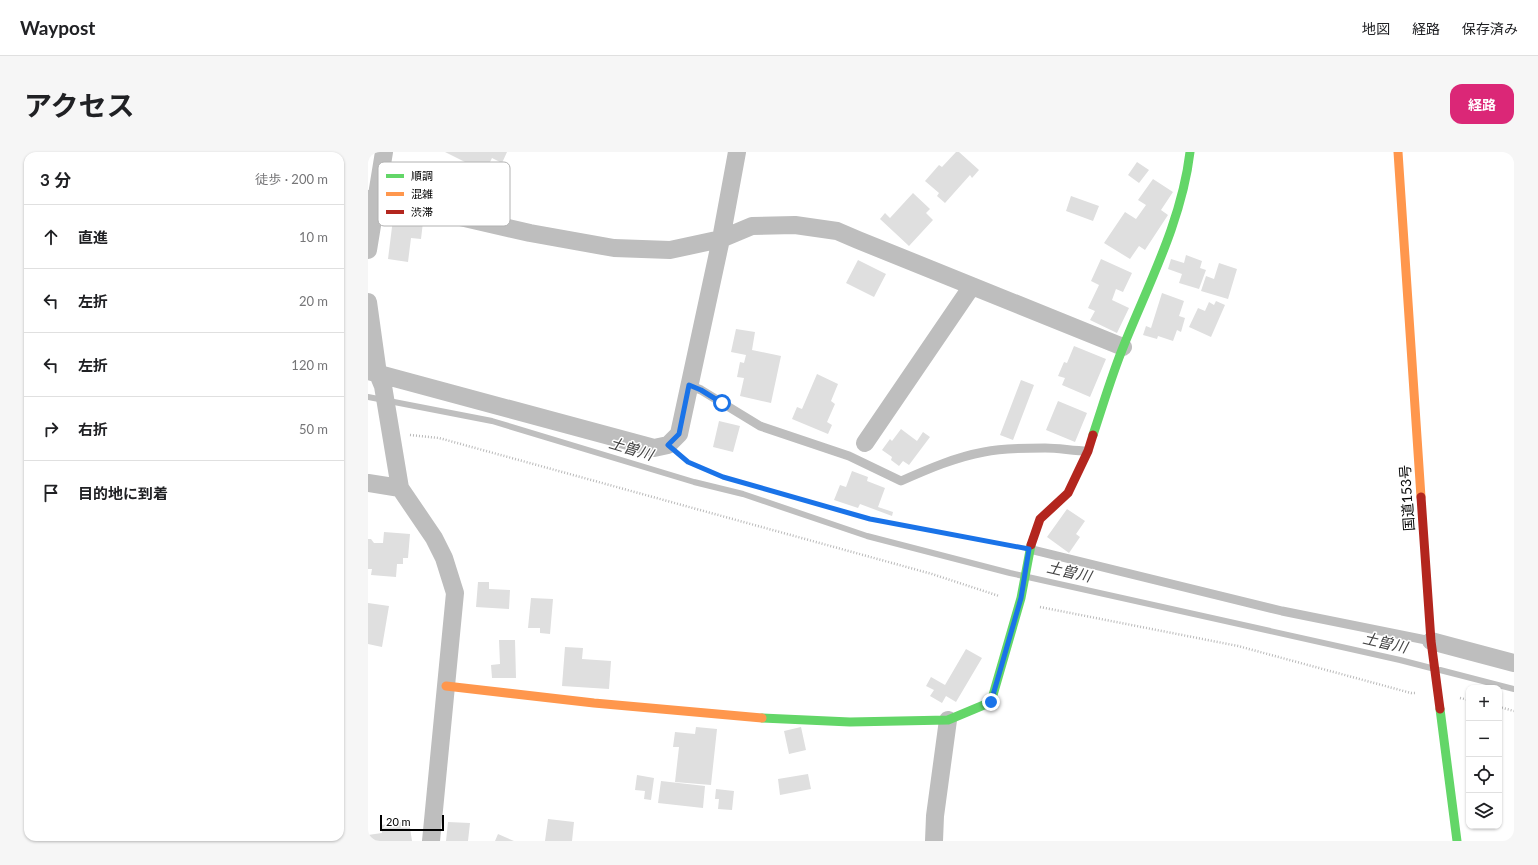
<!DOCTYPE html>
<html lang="ja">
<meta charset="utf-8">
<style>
:root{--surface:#fff;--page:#f6f6f6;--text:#202124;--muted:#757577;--line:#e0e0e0;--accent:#db2777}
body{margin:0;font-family:Lato,"Noto Sans JP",sans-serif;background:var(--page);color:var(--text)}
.controls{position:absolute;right:12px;bottom:12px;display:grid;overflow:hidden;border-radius:8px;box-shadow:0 1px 3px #0004}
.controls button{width:36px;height:36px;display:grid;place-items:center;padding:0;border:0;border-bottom:1px solid var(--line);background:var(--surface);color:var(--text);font:20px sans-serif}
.scale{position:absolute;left:12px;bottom:10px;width:64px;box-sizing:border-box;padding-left:4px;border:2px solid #000;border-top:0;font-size:11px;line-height:14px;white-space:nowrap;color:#000;-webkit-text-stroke:3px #fff;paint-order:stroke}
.stop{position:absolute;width:12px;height:12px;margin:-9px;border:3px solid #1a73e8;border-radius:50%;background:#fff}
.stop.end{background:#1a73e8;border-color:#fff;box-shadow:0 1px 4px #0008}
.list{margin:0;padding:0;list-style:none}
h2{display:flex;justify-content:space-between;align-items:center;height:52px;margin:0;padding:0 16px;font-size:17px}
h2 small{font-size:13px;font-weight:400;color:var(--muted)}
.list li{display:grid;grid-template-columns:26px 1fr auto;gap:12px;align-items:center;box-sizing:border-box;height:64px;padding:0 16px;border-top:1px solid var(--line)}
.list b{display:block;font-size:15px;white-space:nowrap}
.list em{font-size:13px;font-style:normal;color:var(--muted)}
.icon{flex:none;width:22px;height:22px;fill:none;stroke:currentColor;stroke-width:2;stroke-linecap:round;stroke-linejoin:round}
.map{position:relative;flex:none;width:1146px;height:689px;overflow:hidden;border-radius:12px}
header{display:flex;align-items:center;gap:24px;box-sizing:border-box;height:56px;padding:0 20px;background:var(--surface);border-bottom:1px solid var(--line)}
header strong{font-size:19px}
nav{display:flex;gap:22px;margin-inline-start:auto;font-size:14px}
.intro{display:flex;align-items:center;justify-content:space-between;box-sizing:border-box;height:96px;padding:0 24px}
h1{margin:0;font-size:28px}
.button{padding:10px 18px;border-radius:12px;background:var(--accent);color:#fff;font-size:14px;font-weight:700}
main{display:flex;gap:24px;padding:0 24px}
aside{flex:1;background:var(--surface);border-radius:12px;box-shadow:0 1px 3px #0004}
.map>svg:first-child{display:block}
</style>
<header>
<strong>Waypost</strong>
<nav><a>地図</a><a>経路</a><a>保存済み</a></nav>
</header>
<div class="intro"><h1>アクセス</h1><a class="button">経路</a></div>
<main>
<aside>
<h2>3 分<small>徒歩 · 200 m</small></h2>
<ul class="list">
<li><svg class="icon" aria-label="ahead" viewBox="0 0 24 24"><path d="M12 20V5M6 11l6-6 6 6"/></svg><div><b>直進</b></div><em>10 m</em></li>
<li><svg class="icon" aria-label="left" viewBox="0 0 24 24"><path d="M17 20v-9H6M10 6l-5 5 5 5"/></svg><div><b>左折</b></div><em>20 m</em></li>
<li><svg class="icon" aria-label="left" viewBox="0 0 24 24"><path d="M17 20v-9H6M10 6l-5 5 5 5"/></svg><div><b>左折</b></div><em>120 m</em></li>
<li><svg class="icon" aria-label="right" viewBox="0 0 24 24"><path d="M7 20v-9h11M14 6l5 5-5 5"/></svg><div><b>右折</b></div><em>50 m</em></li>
<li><svg class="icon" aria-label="arrive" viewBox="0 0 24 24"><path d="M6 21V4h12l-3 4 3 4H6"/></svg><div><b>目的地に到着</b></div></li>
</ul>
</aside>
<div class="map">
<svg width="1146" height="689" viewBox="0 0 1146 689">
<rect width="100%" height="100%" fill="#fff"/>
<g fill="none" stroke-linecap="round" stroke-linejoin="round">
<path stroke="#bfbfbf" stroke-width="6" d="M0,245L124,269L326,330L375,342L499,384L642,421L1032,508L1063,516
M1072,518L1146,537"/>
</g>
<path fill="#dfdfdf" d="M77,0H139L134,11L124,6L117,20Z
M588,0H591L611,18L604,26L602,23L577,51L569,44L571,41L557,29L571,13L574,15Z
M769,10L781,18L771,31L760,23Z
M785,27L805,40L793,58L800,63L777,98L771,94L762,107L736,91L757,60L768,67L778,53L770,48Z
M545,41L562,57L558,61L565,68L541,94L512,67L517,61L522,66Z
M703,44L731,54L725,69L698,59Z
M25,67L55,70L53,87L43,86L40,110L20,107Z
M818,103L834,109L832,116L838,118L831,137L811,131L814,122L800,117L803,107L816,111Z
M733,107L764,121L755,140L748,137L744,148L761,156L749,181L722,168L727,159L720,156L731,133L723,129Z
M490,108L518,122L506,145L478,131Z
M851,111L869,117L860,147L833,139L838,124L846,127Z
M794,141L816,149L811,164L817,166L813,180L809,178L805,189L790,184L789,187L775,183L778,174L783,176Z
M848,149L857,153L843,185L821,175L830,156L837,159L841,150L846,153Z
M368,177L387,180L384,198L413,204L403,251L372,244L376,226L369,225L372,210L376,211L378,203L363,200Z
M706,194L738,207L722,245L694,233L697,226L690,224L696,210L699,211Z
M449,222L470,232L463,249L467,252L459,270L464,273L460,282L424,267L429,255L434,257Z
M653,228L666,233L645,288L632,283Z
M690,249L719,261L707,290L678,278Z
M351,269L372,274L365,300L345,295Z
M533,277L549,289L555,280L562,285L541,313L535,309L531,314L523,308L524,305L514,298L522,287L524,289Z
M484,319L500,325L499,329L517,336L510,355L525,360L524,364L492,352L490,356L466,348L472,333L478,335Z
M699,357L717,369L708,382L712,385L701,401L679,385Z
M16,380L42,382L40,406H35V412H29L28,425L3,423L4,417H0V387H3L6,391H15Z
M110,430H121V437L142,438L141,457L108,455Z
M163,446L185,447L182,482L172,481V476H160Z
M0,451L21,454L14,495L0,492Z
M131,488H147L148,526H124L123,513L132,512Z
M197,495L215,496L214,507L243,509L241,537L194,534Z
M598,497L614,506L588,550L578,544L574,551L562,544L566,538L558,534L563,525L577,533Z
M328,575L349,577L343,633L307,630L311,595H305L307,580L327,582Z
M433,575L438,598L421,602L416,579Z
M440,622L443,637L412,643L410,627Z
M269,623L286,626L283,648L276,647L277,639L267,638Z
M293,629L337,634L335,656L290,651Z
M348,637L366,639L364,658L350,657L351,647H347Z
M180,667L206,670L204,689H177Z
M41,669L44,689H0V683L14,681L13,673Z
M80,670L102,671L100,689H78Z
M130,682L146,689H127Z"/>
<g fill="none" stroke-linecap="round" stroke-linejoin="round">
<path stroke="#b9b9b9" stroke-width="2.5" stroke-dasharray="1 2" stroke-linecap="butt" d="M42,283L71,286L564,422L631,444
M315,305L320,310L355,325L503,367L640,393
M672,455L870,494L1043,541H1047
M1092,546L1101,548
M1131,555L1146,559"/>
<path stroke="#bebebe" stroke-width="9" d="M321,233L333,238L392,274L481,304L533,329C560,317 588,305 616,300C636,296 657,296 677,296C692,296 705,299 720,299
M661,397L914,459L1063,489"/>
<path stroke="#bebebe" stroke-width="18" d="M0,47L10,46L162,81L246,96L302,98L353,87L384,74L427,73L469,79L490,88L755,195
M0,98L16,0
M0,150L10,222L15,234L32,336L66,386L76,406L87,441L63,689
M0,219L286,296L300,293L311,282L353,87L369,0
M497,291L604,134
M0,331L32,336
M1063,489L1146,511
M566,689L567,664L580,568"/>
<path stroke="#63d668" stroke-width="9" d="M725,283C735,253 744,222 756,193C781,131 814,68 822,0
M1072,557L1089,689
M394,566L482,570L580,568L623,550L653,446L663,393"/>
<path stroke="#ff974d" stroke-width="9" d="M1030,0L1053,345
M78,534L226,551L394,566"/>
<path stroke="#b3261e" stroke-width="9" d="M1053,345L1063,489L1072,557
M663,393L672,367L700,341L720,299L725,283"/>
</g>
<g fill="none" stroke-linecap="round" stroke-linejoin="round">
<path stroke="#1a73e8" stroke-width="5" d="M354,251L333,238L321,233L311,282L300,293L320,310L355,325L502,367L661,397L653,446L623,550"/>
</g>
<g text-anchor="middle" stroke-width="3" stroke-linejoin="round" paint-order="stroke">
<g font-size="14" fill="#000" stroke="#fff">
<text transform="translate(1039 346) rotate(-94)" y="5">国道153号</text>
</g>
<g font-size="15" font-style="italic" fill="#444" stroke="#fff">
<text transform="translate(263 297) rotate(17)" y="5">土曽川</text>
<text transform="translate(701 420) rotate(13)" y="5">土曽川</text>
<text transform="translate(1017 491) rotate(13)" y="5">土曽川</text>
</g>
</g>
<rect x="10" y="10" width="132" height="64" rx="6" fill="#fff" stroke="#b2b2b2" stroke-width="1"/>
<rect x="18" y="22" width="18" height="4" fill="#63d668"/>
<rect x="18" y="40" width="18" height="4" fill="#ff974d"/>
<rect x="18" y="58" width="18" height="4" fill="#b3261e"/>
<g font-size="11" fill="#000">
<text x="43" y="28">順調</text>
<text x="43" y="46">混雑</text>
<text x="43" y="64">渋滞</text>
</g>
</svg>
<div class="controls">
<button>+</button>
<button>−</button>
<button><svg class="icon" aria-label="locate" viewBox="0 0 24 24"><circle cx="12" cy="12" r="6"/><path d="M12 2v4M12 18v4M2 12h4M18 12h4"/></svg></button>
<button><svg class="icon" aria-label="layers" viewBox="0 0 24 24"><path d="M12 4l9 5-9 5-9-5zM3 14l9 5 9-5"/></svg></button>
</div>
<div class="scale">20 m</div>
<div class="stop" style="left:354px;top:251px"></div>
<div class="stop end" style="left:623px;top:550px"></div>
</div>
</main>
